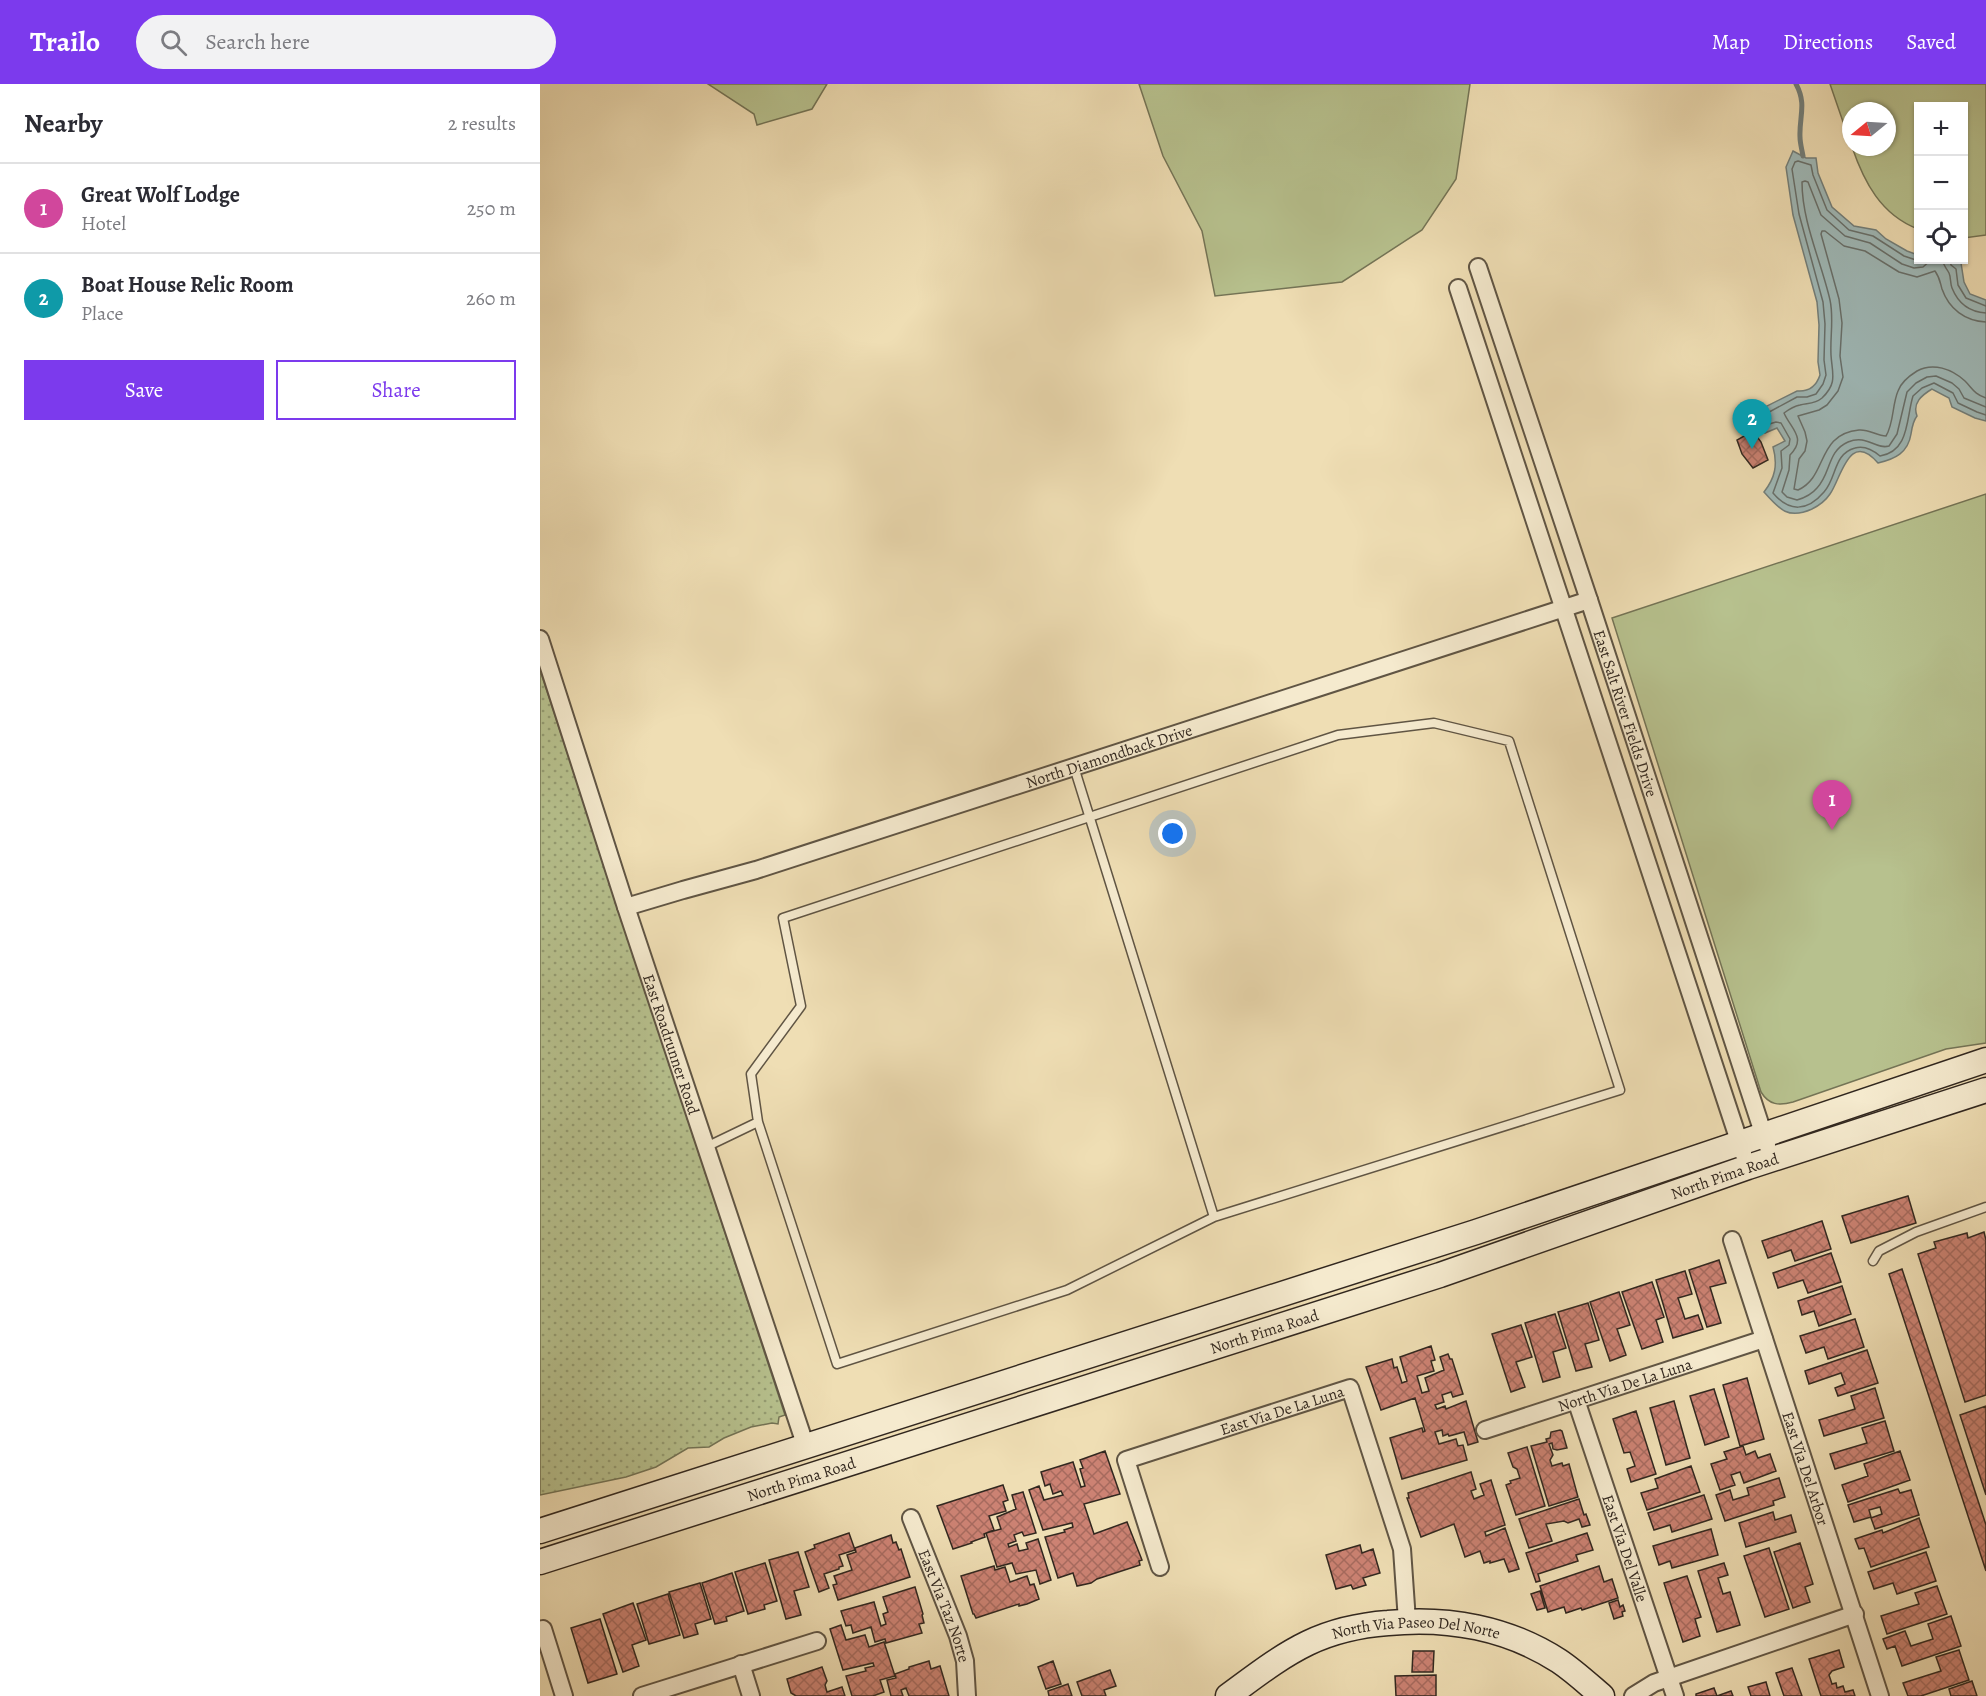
<!DOCTYPE html>
<meta charset="utf-8">
<style>
:root{--surface:#fff;--page:#f2f2f3;--text:#2b2b33;--muted:#7c7c81;--line:#e1e1e2;--accent:#7c3aed}
body{margin:0;font-family:Alegreya,serif;background:var(--page);color:var(--text)}
.controls{position:absolute;right:18px;top:18px;display:grid;overflow:hidden;border-radius:0px;box-shadow:0 2px 4px #0004}
.controls button{width:54px;height:54px;display:grid;place-items:center;padding:0;border:0;border-bottom:2px solid var(--line);background:var(--surface);color:var(--text);font:30px sans-serif}
.compass{position:absolute;left:1302px;top:18px;width:54px;height:54px;border-radius:50%;background:var(--surface);box-shadow:0 2px 4px #0004;rotate:252deg}
.you{position:absolute;left:633px;top:750px;width:21px;height:21px;margin:-15px;border:4px solid #fff;border-radius:50%;background:#1a73e8;box-shadow:0 0 0 9px #1a73e833}
.badge{display:grid;place-items:center;width:39px;height:39px;border-radius:50%;background:var(--accent);color:#fff;font-size:20px;font-weight:700}
.pin{position:absolute;translate:-50% -50px;filter:drop-shadow(0 2px 3px #0008)}
.pin::after{content:'';position:absolute;top:32px;width:21px;height:18px;background:inherit;clip-path:polygon(0 0,100% 0,50% 100%)}
.list{margin:0;padding:0;list-style:none}
h2{display:flex;justify-content:space-between;align-items:center;height:78px;margin:0;padding:0 24px;font-size:26px}
h2 small{font-size:20px;font-weight:400;color:var(--muted)}
.list li{display:grid;grid-template-columns:39px 1fr auto;gap:18px;align-items:center;box-sizing:border-box;height:90px;padding:0 24px;border-top:2px solid var(--line)}
.list b{display:block;font-size:22px;white-space:nowrap}
.list p{margin:0;font-size:20px;white-space:nowrap;color:var(--muted)}
.list em{font-size:20px;font-style:normal;color:var(--muted)}
.actions{display:flex;gap:12px;padding:18px 24px}
.actions a{flex:1;padding:14px 0;border:2px solid var(--accent);border-radius:0px;text-align:center;font-size:21px;color:var(--accent)}
.actions .main{background:var(--accent);color:#fff}
.icon{flex:none;width:33px;height:33px;fill:none;stroke:currentColor;stroke-width:2;stroke-linecap:round;stroke-linejoin:round}
.map{position:relative;flex:none;width:1446px;height:1612px;overflow:hidden}
header{display:flex;align-items:center;gap:36px;box-sizing:border-box;height:84px;padding:0 30px;background:var(--accent);color:#fff}
header strong{font-size:28px}
nav{display:flex;gap:33px;margin-inline-start:auto;font-size:21px}
.search{width:420px;height:54px;background:var(--page);display:flex;align-items:center;gap:15px;box-sizing:border-box;padding:0 21px;border-radius:33px;color:var(--muted);font-size:22px}
main{display:flex}
aside{flex:1;background:var(--surface)}
.map>svg:first-child{display:block}
</style>
<header>
<strong>Trailo</strong>
<div class="search"><svg class="icon" aria-label="search" viewBox="0 0 24 24"><circle cx="10" cy="10" r="6"/><path d="M15 15l6 6"/></svg>Search here</div>
<nav><a>Map</a><a>Directions</a><a>Saved</a></nav>
</header>
<main>
<aside>
<h2>Nearby<small>2 results</small></h2>
<ul class="list">
<li><span class="badge" style="background:#d1479c">1</span><div><b>Great Wolf Lodge</b><p>Hotel</p></div><em>250 m</em></li>
<li><span class="badge" style="background:#0f9aa8">2</span><div><b>Boat House Relic Room</b><p>Place</p></div><em>260 m</em></li>
</ul>
<div class="actions"><a class="main">Save</a><a>Share</a></div>
</aside>
<div class="map">
<svg width="1446" height="1612" viewBox="0 0 1446 1612">
<defs>
<pattern id="grass-dots" width="8" height="8" patternUnits="userSpaceOnUse" patternTransform="scale(1.5)"><rect width="8" height="8" fill="#b7c18e"/><path d="M2 2h.1M6 6h.1" fill="none" stroke="#959d73" stroke-width="1.8" stroke-linecap="round"/></pattern>
<pattern id="building-cross-hatch" width="8" height="8" patternUnits="userSpaceOnUse" patternTransform="scale(1.5)"><rect width="8" height="8" fill="#cc8273"/><path d="M0 0l8 8M0 8l8-8" fill="none" stroke="#a66a5e"/></pattern>
</defs>
<rect width="100%" height="100%" fill="#efdeb4"/>
<filter id="stains"><feTurbulence type="fractalNoise" baseFrequency=".00333" numOctaves="4"/><feColorMatrix values="0 0 0 0 .2 0 0 0 0 .09 0 0 0 0 .02 0 0 0 .5 -.17"/></filter>
<radialGradient id="worn" r=".72"><stop offset=".6" stop-color="#630" stop-opacity="0"/><stop offset="1" stop-color="#630" stop-opacity=".3"/></radialGradient>
<path fill="url(#grass-dots)" stroke="#747456" stroke-width="1.5" d="M0,586L245,1331L239,1333L238,1340L232,1339L211,1343L184,1354L169,1363L148,1364L116,1383L86,1393L0,1411Z"/>
<path fill="#b7c18e" stroke="#747456" stroke-width="1.5" d="M168,0H287L272,25L217,41L214,30Z
M599,0H930L916,95L882,146L802,198L675,212L662,147L623,72Z
M1290,0H1446V151L1424,154V22H1378V145C1341,131 1324,98 1312,63H1347V27H1311V61Z
M1446,410V959L1406,965L1253,1018C1239,1022 1229,1021 1221,1008L1072,534Z"/>
<path fill="#9fb9b8" stroke="#737f7b" stroke-width="1.5" d="M1253,67L1266,74H1276L1278,89L1292,123L1314,142L1336,146L1346,155L1367,167L1378,171V176L1421,179L1424,198L1430,210L1446,216V337L1435,334L1412,323L1409,314L1392,305C1382,311 1372,319 1377,332C1373,337 1372,343 1371,350C1368,369 1355,375 1338,379C1309,345 1301,395 1290,410C1286,416 1278,422 1272,425C1248,436 1239,425 1224,408C1235,394 1238,381 1233,363L1245,357L1237,344L1225,349L1219,342L1203,334L1257,307C1269,308 1276,303 1280,291L1278,278L1279,241L1277,218L1253,131L1246,83Z"/>
<g fill="none" stroke-linecap="round" stroke-linejoin="round">
<path stroke="#68706c" stroke-width="1.5" d="M1381,176H1376L1364,172L1333,152L1309,146L1287,126L1273,91L1271,81L1258,77L1255,78L1252,85L1259,130L1283,218L1285,240L1284,276L1286,291L1283,300L1276,310L1267,313H1257L1220,333L1221,336L1226,341L1236,338L1241,339L1250,355L1249,361L1241,367L1242,384L1233,409C1249,428 1267,428 1284,408C1297,394 1293,370 1315,364C1325,361 1333,366 1340,372C1370,367 1366,334 1373,312L1382,304L1394,299L1413,309L1418,319L1437,328L1446,331
M1391,176L1383,183L1374,184L1362,180L1330,159L1305,152L1281,131L1268,98L1265,97L1262,98C1262,138 1281,177 1290,216C1294,234 1290,252 1291,271C1292,289 1298,299 1282,314C1275,320 1268,319 1260,321C1255,322 1248,326 1244,329C1251,345 1267,354 1250,371L1249,386L1242,408L1247,413L1257,416C1264,414 1272,410 1277,404C1291,390 1287,367 1308,358C1327,350 1336,366 1349,362L1357,350L1367,308L1376,299L1387,293L1396,292L1412,299L1419,305L1424,314L1446,323
M1403,176C1403,182 1406,183 1409,189C1411,193 1410,199 1412,204C1418,219 1429,228 1446,229
M1410,176L1411,181L1416,185L1418,201L1426,214L1446,222
M1446,238C1425,237 1409,225 1402,205C1400,198 1400,194 1395,187L1377,193L1359,188L1325,167L1304,162L1285,147H1282L1281,150L1299,215L1302,239L1300,272L1303,293L1298,307L1287,321L1279,326L1258,332L1265,348L1267,357L1265,367L1259,375L1254,405L1258,406C1288,393 1276,350 1319,346C1329,345 1337,352 1346,352C1354,339 1352,321 1358,307C1361,298 1369,292 1377,287C1393,278 1412,285 1425,297C1433,305 1434,310 1446,314"/>
<path stroke="#737f7b" stroke-width="5" d="M1256,0C1267,20 1259,33 1260,53C1260,59 1262,66 1263,72"/>
</g>
<path fill="url(#building-cross-hatch)" stroke="#31271f" stroke-width="1.5" d="M1213,347L1221,358L1228,376L1213,384L1202,370L1197,356Z
M1368,1112L1376,1139L1311,1159L1302,1132Z
M1282,1137L1291,1165L1255,1177L1251,1166L1228,1174L1222,1157Z
M1444,1148L1446,1156V1311L1425,1318L1378,1170L1396,1164L1394,1158L1427,1149L1428,1154Z
M1291,1169L1301,1198L1268,1209L1263,1196L1238,1204L1233,1189Z
M1179,1176L1186,1199L1170,1203L1181,1239L1167,1243L1149,1186Z
M1362,1185L1446,1441V1487L1349,1190Z
M1145,1187L1152,1210L1138,1214L1145,1235L1158,1231L1163,1245L1133,1254L1116,1196Z
M1112,1198L1124,1233L1116,1236L1123,1258L1102,1265L1082,1208Z
M1302,1202L1311,1230L1279,1242L1274,1227L1262,1231L1258,1217Z
M1079,1208L1090,1241L1077,1245L1086,1271L1070,1277L1050,1218Z
M1048,1219L1059,1256L1045,1260L1052,1283L1036,1287L1018,1228Z
M1015,1230L1026,1264L1013,1268L1020,1293L1003,1298L985,1239Z
M1315,1235L1324,1263L1288,1275L1284,1263L1266,1269L1260,1252Z
M981,1241L992,1273L976,1278L985,1303L971,1308L952,1250Z
M891,1262L895,1276L891,1277L894,1287L877,1292L882,1309L889,1307L885,1294L904,1286L900,1273L908,1270L910,1275H912L923,1310L913,1313L911,1308L902,1311L904,1318L895,1321L897,1325L905,1322L906,1325L926,1317L938,1358L928,1361L924,1348L909,1352L908,1350L903,1352L902,1346L895,1348L899,1360L916,1355L918,1362L923,1361L927,1376L862,1395L850,1354L882,1344L883,1348L885,1347L875,1314L841,1326L826,1283L852,1275L854,1284L857,1283L862,1299L867,1297L860,1273Z
M1327,1266L1338,1299L1298,1312L1295,1304L1305,1300L1301,1289L1269,1300L1265,1287Z
M1207,1294L1224,1355L1200,1362L1183,1301Z
M1335,1304L1344,1334L1284,1352L1279,1336L1315,1325L1311,1312Z
M1174,1305L1189,1353L1165,1361L1150,1312Z
M1134,1317L1150,1374L1126,1381L1110,1324Z
M1446,1322V1411L1420,1331Z
M1096,1327L1116,1390L1091,1398L1087,1385L1095,1382L1090,1368L1084,1369L1073,1335Z
M1345,1337L1354,1367L1295,1385L1290,1370L1327,1359L1322,1344Z
M1020,1346L1022,1347L1027,1364L1017,1366L1013,1365L1012,1359L1009,1360L1013,1371L1010,1376L1012,1382L1022,1379L1023,1382L1029,1380L1038,1413L1009,1422L991,1362L1007,1358L1006,1355L1010,1354L1011,1348Z
M1203,1362L1206,1371L1215,1367L1218,1374L1230,1370L1236,1387L1204,1399L1200,1388L1191,1391L1195,1401L1180,1406L1171,1380L1187,1375L1184,1368Z
M987,1363L1005,1422L976,1431L966,1401L971,1399L970,1397L980,1394L977,1385L973,1383L968,1369Z
M565,1367L580,1410L544,1420L554,1450L587,1438L602,1476L599,1477L600,1481L557,1495L551,1499L537,1502L533,1489L518,1494L505,1453L525,1448L524,1446L533,1443L532,1439L503,1446L489,1406L499,1402L504,1416L523,1411L521,1407L513,1410L510,1400L505,1402L501,1388L533,1378L541,1403L545,1402L540,1385L543,1384L540,1376Z
M1360,1367L1370,1396L1308,1418L1302,1401L1328,1392L1324,1380Z
M1151,1382L1160,1408L1107,1426L1101,1409L1118,1404L1115,1395Z
M931,1388L936,1405L931,1407L934,1415L944,1411L940,1400L951,1396L965,1441L945,1448L946,1452L965,1444L979,1485L969,1488L964,1475L950,1479V1477L944,1479L940,1467L925,1473L914,1440L881,1453L867,1414H869L868,1409Z
M1239,1394L1245,1413L1233,1417L1234,1421L1185,1437L1176,1411L1190,1406L1193,1416L1209,1411L1207,1404Z
M463,1401L468,1416L463,1418L466,1427L449,1432L454,1446L444,1450L445,1453L431,1458L432,1459L413,1465L397,1422Z
M1358,1405L1360,1409L1371,1406L1379,1431L1335,1445L1331,1434L1342,1430L1340,1423L1329,1426L1331,1433L1314,1438L1308,1421Z
M483,1408L496,1449L484,1452L482,1448L474,1451L476,1457L468,1460L469,1463L477,1460L479,1467L488,1465L486,1459L498,1455L511,1496L500,1500L496,1486L476,1490L472,1479L457,1483L446,1449L461,1445L457,1433L476,1425L472,1411Z
M1164,1411L1172,1435L1132,1448L1130,1441L1114,1446L1108,1429Z
M1039,1415L1044,1431L1046,1430L1050,1441L1042,1443L1039,1435L1028,1439L1024,1437L1006,1440L1012,1457L989,1464L979,1435Z
M1233,1428L1235,1436L1251,1431L1256,1448L1206,1463L1199,1439Z
M1379,1434L1389,1463L1331,1483L1324,1464L1319,1465L1315,1455L1342,1446L1343,1449Z
M1171,1445L1178,1471L1132,1484L1130,1477L1119,1481L1113,1462Z
M309,1449L315,1466L299,1471L303,1482L299,1483V1485L284,1490L289,1504L279,1508L265,1468L275,1464L274,1461Z
M1047,1449L1053,1466L1036,1471L1038,1477L998,1490L1000,1497L996,1498L986,1469Z
M351,1451L353,1459L356,1458L359,1466L361,1465L370,1493L298,1516L293,1501L297,1500L294,1492L312,1486L307,1471L316,1468L315,1464Z
M1260,1459L1273,1500L1265,1503L1270,1518L1253,1524L1234,1468Z
M820,1461L822,1469L833,1465L840,1489L823,1494L826,1501L813,1505L811,1501L796,1505L786,1471Z
M1229,1464L1249,1525L1225,1533L1204,1472Z
M258,1468L269,1503L254,1507L261,1531L246,1535L229,1476Z
M1386,1468L1396,1497L1357,1510L1353,1499L1334,1505L1328,1488Z
M225,1479L237,1517L224,1521L225,1525L208,1530L195,1488Z
M1184,1479L1188,1491L1178,1494L1183,1510L1190,1508L1200,1541L1177,1548L1158,1487Z
M454,1482L455,1486L465,1483L470,1498L487,1492L490,1501L494,1500L499,1515L487,1520L479,1522V1520L436,1534L434,1530H433L421,1492Z
M1059,1482L1064,1498L1072,1495L1078,1514L1042,1526L1041,1524L1026,1529L1024,1523L1008,1528L1000,1502Z
M192,1489L204,1527L186,1533L187,1537L175,1540L162,1499Z
M1147,1492L1161,1533L1155,1535L1160,1552L1143,1558L1124,1499Z
M160,1499L171,1535L155,1540L158,1550L144,1554L129,1508Z
M1397,1502L1407,1530L1347,1550L1341,1532L1379,1520L1375,1509Z
M375,1503L383,1530L382,1531L384,1539L379,1540L382,1549L346,1559L345,1555L335,1558L331,1543L313,1549L311,1541L306,1542L301,1527L334,1518L341,1542L346,1540L343,1530L348,1528L343,1513Z
M1000,1507L1005,1524L997,1526L991,1510Z
M128,1510L140,1551L109,1560L97,1520Z
M1078,1516L1080,1523L1083,1521L1085,1527L1082,1528L1083,1532L1074,1535L1069,1519Z
M93,1519L106,1556L92,1561L99,1582L83,1588L63,1530Z
M1411,1532L1421,1562L1362,1582L1355,1562L1347,1565L1343,1555L1365,1547L1371,1562L1393,1555L1388,1540Z
M60,1535L77,1590L48,1599L31,1544Z
M301,1541L306,1556L325,1551L329,1563L344,1558L355,1592L340,1596L344,1608L333,1612H312L306,1592L326,1587L325,1584L334,1582L333,1579L303,1586L290,1545Z
M1299,1566L1304,1583L1292,1587L1289,1591L1292,1600L1296,1599L1297,1604L1303,1602L1305,1608L1313,1606L1315,1612H1281L1269,1575Z
M1419,1566L1429,1596L1381,1612H1368L1363,1599L1401,1587L1396,1573Z
M873,1567H894L893,1588H872Z
M389,1577L391,1585L400,1582L409,1612H369L366,1604L361,1606L363,1612H351L347,1596L356,1594L355,1590L369,1585V1583Z
M513,1577L521,1600L506,1605L498,1583Z
M282,1583L287,1597L285,1601L287,1608L302,1603L305,1612H256L251,1609L247,1595Z
M1252,1584L1262,1612H1244L1236,1589Z
M570,1586L576,1602L564,1606L566,1612H542L537,1598Z
M896,1591V1612H856L855,1592Z
M1432,1597L1437,1612H1411L1409,1605Z
M1226,1598L1230,1612H1211L1208,1603Z
M528,1600L532,1612H509L508,1607Z
M1174,1604L1177,1612L1191,1607L1193,1612H1156V1610Z"/>
<g fill="none" stroke-linecap="round" stroke-linejoin="round">
<g stroke="#605544" stroke-width="11">
<path id="lane" d="M218,1038L297,1280L527,1206L674,1133
M166,1063L218,1038L211,990L261,922L243,834L798,651L894,639L969,657L1080,1006L674,1133C627,983 581,833 534,683
M1333,1177L1339,1167L1376,1148L1446,1123"/>
</g>
<g stroke="#605544" stroke-width="20">
<g id="street">
<path id="s1" d="M938,183L1049,516L1227,1061"/>
<path d="M918,204L1203,1069"/>
<path id="s2" d="M0,555L86,823L266,1363"/>
<path id="s3" d="M86,823L143,806L216,786L1049,516"/>
<path id="s4" d="M1192,1156L1340,1612"/>
<path id="s5" d="M1036,1316L1135,1612"/>
<path id="s6" d="M945,1346L1224,1255"/>
<path id="s7" d="M371,1434L418,1552L425,1577L427,1612"/>
<path id="s8" d="M620,1483L586,1376L810,1304L862,1465L867,1537"/>
<path d="M3,1545L24,1612"/>
<path d="M201,1580L211,1612"/>
<path d="M102,1612L277,1557"/>
<path d="M1093,1612L1114,1599L1315,1530"/>
</g>
</g>
<g stroke="#31271f" stroke-width="27">
<g id="secondary">
<path d="M0,1447L936,1148L1446,976"/>
<path id="s9" d="M0,1478L900,1191L1208,1083L1446,1006"/>
<path id="s10" d="M688,1612C714,1593 739,1573 768,1559C793,1547 821,1541 848,1539C908,1533 968,1544 1019,1577C1034,1587 1048,1600 1062,1612"/>
</g>
</g>
<use href="#lane" stroke="#f5eace" stroke-width="8"/>
<use href="#street" stroke="#f5eace" stroke-width="16"/>
<use href="#secondary" stroke="#f5eace" stroke-width="24"/>
</g>
<g text-anchor="middle" stroke-width="4.5" stroke-linejoin="round" paint-order="stroke">
<g font-size="16" fill="#31271f" stroke="#f5eace">
<text dy="6" stroke="none"><textPath href="#s1" startOffset="470">East Salt River Fields Drive</textPath></text>
<text dy="6" stroke="none"><textPath href="#s3" startOffset="506">North Diamondback Drive</textPath></text>
<text dy="6" stroke="none"><textPath href="#s2" startOffset="426">East Roadrunner Road</textPath></text>
<text dy="6" stroke="none"><textPath href="#s9" startOffset="1246">North Pima Road</textPath></text>
<text dy="6" stroke="none"><textPath href="#s9" startOffset="760">North Pima Road</textPath></text>
<text dy="6" stroke="none"><textPath href="#s6" startOffset="147">North Via De La Luna</textPath></text>
<text dy="6" stroke="none"><textPath href="#s8" startOffset="276">East Via De La Luna</textPath></text>
<text dy="6" stroke="none"><textPath href="#s4" startOffset="240">East Via Del Arbor</textPath></text>
<text dy="6" stroke="none"><textPath href="#s9" startOffset="274">North Pima Road</textPath></text>
<text dy="6" stroke="none"><textPath href="#s5" startOffset="156">East Via Del Valle</textPath></text>
<text dy="6" stroke="none"><textPath href="#s7" startOffset="94">East Via Taz Norte</textPath></text>
<text dy="6" stroke="none"><textPath href="#s10" startOffset="207">North Via Paseo Del Norte</textPath></text>
</g>
</g>
<rect width="100%" height="100%" filter="url(#stains)"/>
<rect width="100%" height="100%" fill="url(#worn)"/>
</svg>
<div class="controls">
<button>+</button>
<button>−</button>
<button><svg class="icon" aria-label="locate" viewBox="0 0 24 24"><circle cx="12" cy="12" r="6"/><path d="M12 2v4M12 18v4M2 12h4M18 12h4"/></svg></button>
</div>
<svg class="compass" viewBox="-18 -18 36 36"><path d="M0-13l5 13h-10z" fill="#e53935"/><path d="M0 13l5-13h-10z" fill="#7c7c81"/></svg>
<div class="you"></div>
<div class="pin badge" style="left:1292px;top:746px;background:#d1479c">1</div>
<div class="pin badge" style="left:1212px;top:365px;background:#0f9aa8">2</div>
</div>
</main>
